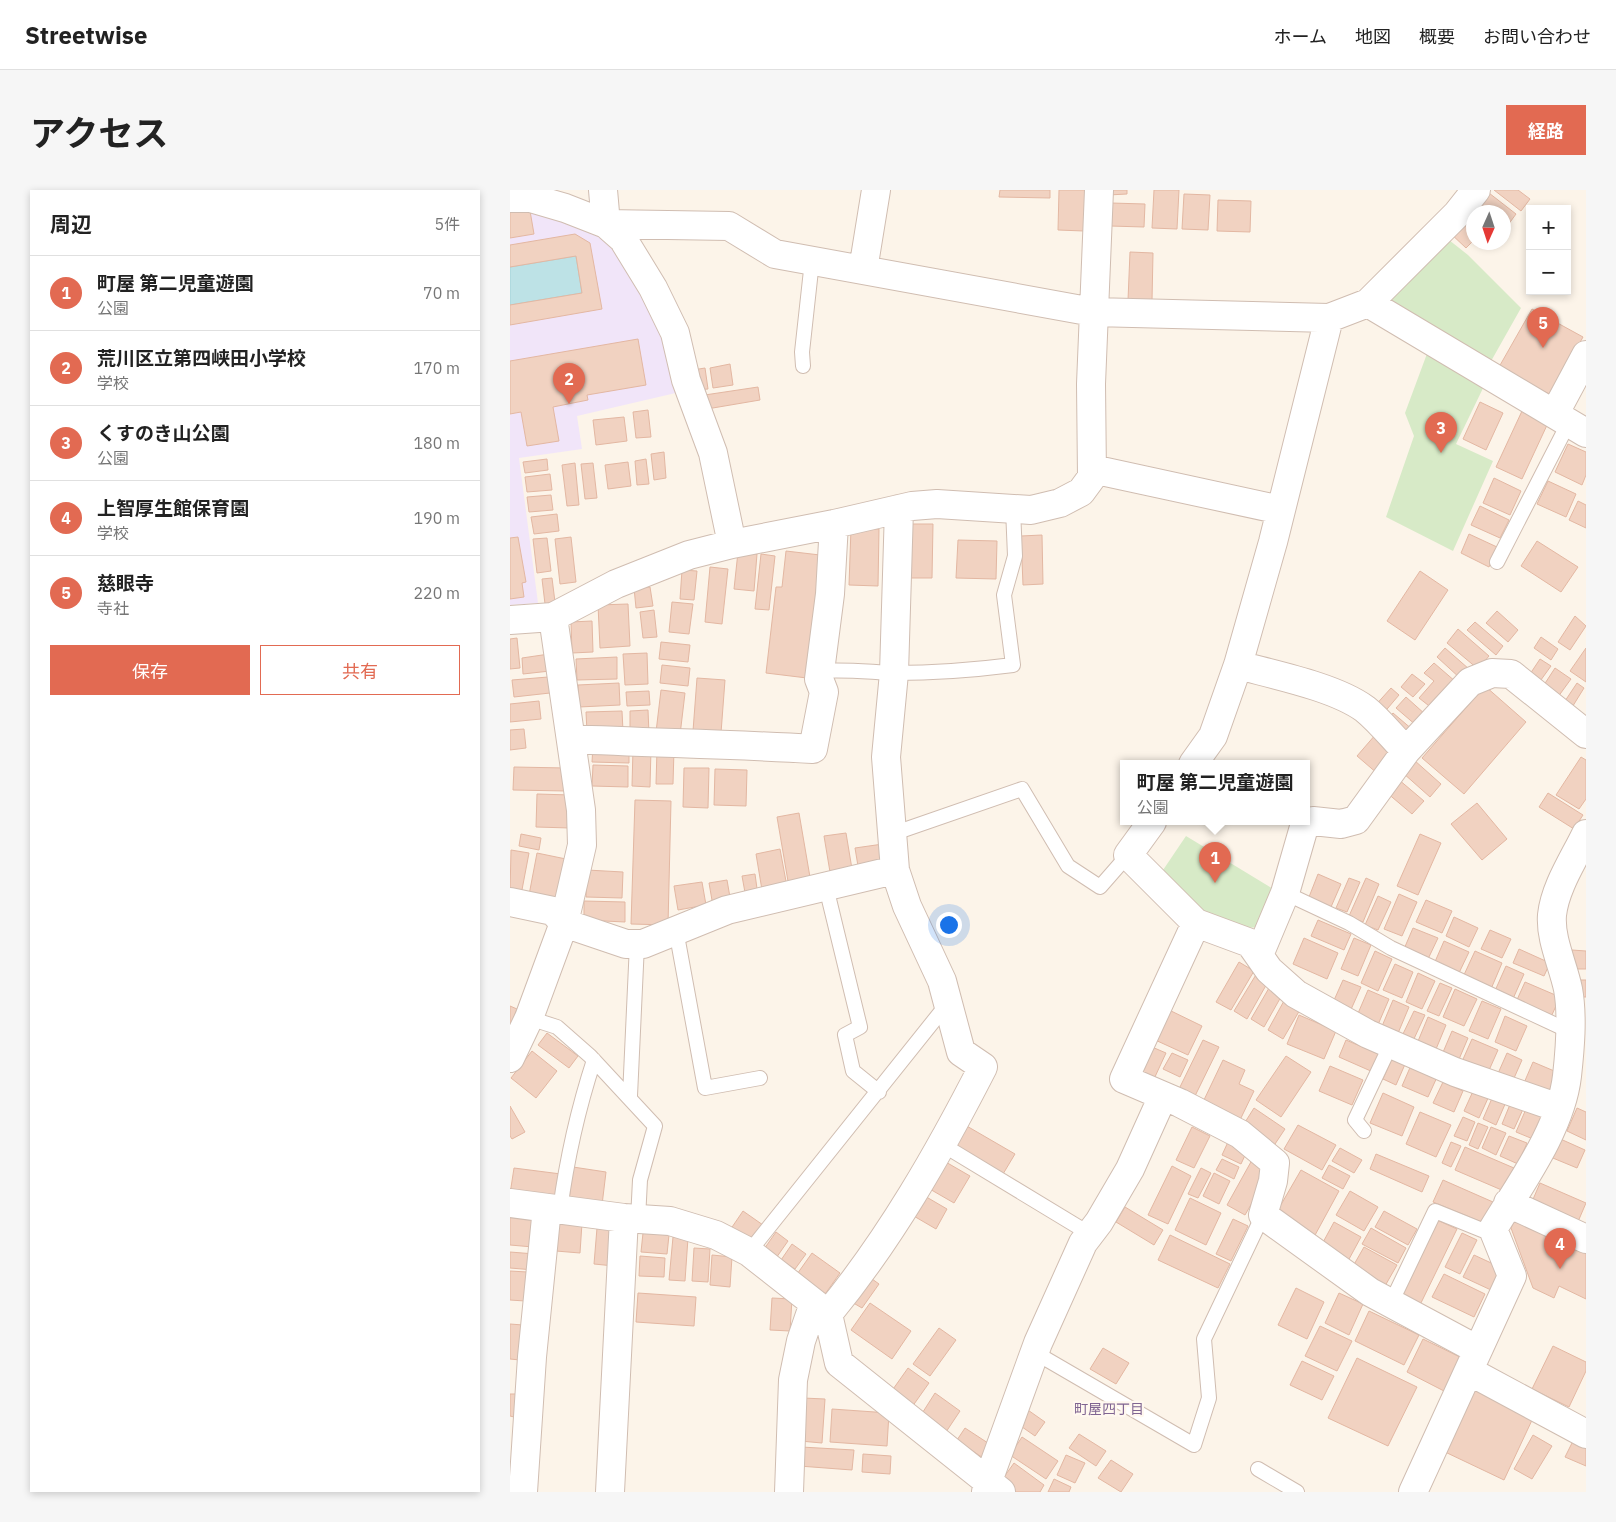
<!DOCTYPE html>
<html lang="ja">
<meta charset="utf-8">
<style>
:root{--surface:#fff;--page:#f6f6f6;--text:#222;--muted:#767676;--line:#e0e0e0;--accent:#e26a52}
body{margin:0;font-family:"IBM Plex Sans","Noto Sans JP",sans-serif;background:var(--page);color:var(--text)}
.controls{position:absolute;right:15px;top:15px;display:grid;overflow:hidden;border-radius:0px;box-shadow:0 2px 8px #0003}
.controls button{width:45px;height:45px;display:grid;place-items:center;padding:0;border:0;border-bottom:1px solid var(--line);background:var(--surface);color:var(--text);font:25px sans-serif}
.compass{position:absolute;left:956px;top:15px;width:45px;height:45px;border-radius:50%;background:var(--surface);box-shadow:0 2px 8px #0003;rotate:183deg}
.you{position:absolute;left:438px;top:734px;width:18px;height:18px;margin:-12px;border:4px solid #fff;border-radius:50%;background:#1a73e8;box-shadow:0 0 0 8px #1a73e833}
.badge{display:grid;place-items:center;width:32px;height:32px;border-radius:50%;background:var(--accent);color:#fff;font-size:16px;font-weight:700}
.pin{position:absolute;translate:-50% -41px;filter:drop-shadow(0 1px 2px #0008)}
.pin::after{content:'';position:absolute;top:26px;width:18px;height:15px;background:inherit;clip-path:polygon(0 0,100% 0,50% 100%)}
.popup{position:absolute;left:610px;top:570px;width:190px;height:65px;box-sizing:border-box;display:grid;place-content:center;border-radius:0px;background:var(--surface);filter:drop-shadow(0 1px 4px #0005);font-size:16px;white-space:nowrap;color:var(--muted)}
.popup b{font-size:19px;color:var(--text)}
.popup::after{content:'';position:absolute;left:50%;top:100%;margin-left:-10px;border:10px solid transparent;border-top-color:var(--surface)}
.list{margin:0;padding:0;list-style:none}
h2{display:flex;justify-content:space-between;align-items:center;height:65px;margin:0;padding:0 20px;font-size:21px}
h2 small{font-size:16px;font-weight:400;color:var(--muted)}
.list li{display:grid;grid-template-columns:32px 1fr auto;gap:15px;align-items:center;box-sizing:border-box;height:75px;padding:0 20px;border-top:1px solid var(--line)}
.list b{display:block;font-size:19px;white-space:nowrap}
.list p{margin:0;font-size:16px;white-space:nowrap;color:var(--muted)}
.list em{font-size:16px;font-style:normal;color:var(--muted)}
.actions{display:flex;gap:10px;padding:15px 20px}
.actions a{flex:1;padding:11px 0;border:1px solid var(--accent);border-radius:0px;text-align:center;font-size:18px;color:var(--accent)}
.actions .main{background:var(--accent);color:#fff}
.map{position:relative;flex:none;width:1076px;height:1302px;overflow:hidden;border-radius:0px}
header{display:flex;align-items:center;gap:30px;box-sizing:border-box;height:70px;padding:0 25px;background:var(--surface);border-bottom:1px solid var(--line)}
header strong{font-size:24px}
nav{display:flex;gap:28px;margin-inline-start:auto;font-size:18px}
.intro{display:flex;align-items:center;justify-content:space-between;box-sizing:border-box;height:120px;padding:0 30px}
h1{margin:0;font-size:35px}
.button{padding:12px 22px;border-radius:0px;background:var(--accent);color:#fff;font-size:18px;font-weight:700}
main{display:flex;gap:30px;padding:0 30px}
aside{flex:1;background:var(--surface);border-radius:0px;box-shadow:0 2px 8px #0003}
.map>svg:first-child{display:block}
</style>
<header>
<strong>Streetwise</strong>
<nav><a>ホーム</a><a>地図</a><a>概要</a><a>お問い合わせ</a></nav>
</header>
<div class="intro"><h1>アクセス</h1><a class="button">経路</a></div>
<main>
<aside>
<h2>周辺<small>5件</small></h2>
<ul class="list">
<li><span class="badge">1</span><div><b>町屋 第二児童遊園</b><p>公園</p></div><em>70 m</em></li>
<li><span class="badge">2</span><div><b>荒川区立第四峡田小学校</b><p>学校</p></div><em>170 m</em></li>
<li><span class="badge">3</span><div><b>くすのき山公園</b><p>公園</p></div><em>180 m</em></li>
<li><span class="badge">4</span><div><b>上智厚生館保育園</b><p>学校</p></div><em>190 m</em></li>
<li><span class="badge">5</span><div><b>慈眼寺</b><p>寺社</p></div><em>220 m</em></li>
</ul>
<div class="actions"><a class="main">保存</a><a>共有</a></div>
</aside>
<div class="map">
<svg width="1076" height="1302" viewBox="0 0 1076 1302">
<rect width="100%" height="100%" fill="#fcf4e9"/>
<path fill="#f1e5f9" d="M0,12H21L106,53L155,139L170,202L67,226L72,259L9,268L28,413L0,415Z"/>
<path fill="#d7eac7" d="M939,50L958,65L1011,118L980,173L897,129L879,109Z
M918,161L976,192L946,254L983,271L943,361L876,327L904,246L895,223Z
M676,646L765,700L749,737C706,743 678,713 649,686Z"/>
<path fill="#bde2e6" stroke="#a4d2d7" d="M66,66L72,103L0,115V77Z"/>
<path fill="#f1d2c1" stroke="#e3b7a2" d="M490,0H540V8L489,7Z
M549,0H576L574,41L548,40Z
M598,0H617V4L598,5Z
M644,0H669L667,39L642,38Z
M984,0H1008L1020,9L1011,21Z
M979,3L1006,24L998,35L994,32V22H982L970,14Z
M674,4L700,5L698,40L672,39Z
M708,10L741,11L740,42L707,41Z
M601,13L635,14L634,37L600,36Z
M19,15L24,44L0,48V18Z
M950,31L964,44V50L956,58L939,42Z
M65,44L80,53L92,119L0,135V115L72,103L66,66L0,77V55Z
M620,62L643,63L642,111L618,110Z
M1022,119L1073,147L1041,205L989,177Z
M128,149L136,195L77,205L78,210L43,217L49,251L17,256L11,222L0,224V171Z
M220,174L223,195L203,198L200,178Z
M195,178L198,199L186,200L183,180Z
M248,197L250,210L191,220L188,206Z
M970,212L993,223L976,260L953,249Z
M138,220L141,247L126,248L123,222Z
M1012,221L1038,233L1012,289L986,277Z
M114,227L117,251L86,255L83,230Z
M1058,254L1076,262V285L1072,295L1045,282Z
M154,262L156,288L144,290L141,264Z
M37,269L38,280L15,283L13,272Z
M136,269L139,294L127,295L125,271Z
M118,272L121,296L98,299L95,275Z
M65,273L69,315L57,316L52,275Z
M83,273L87,308L75,309L71,274Z
M40,284L42,300L17,302L15,287Z
M984,288L1011,301L1000,325L973,313Z
M1038,291L1066,304L1056,327L1027,314Z
M41,305L43,320L19,322L17,307Z
M1068,311L1076,315V338L1059,330Z
M970,316L999,330L990,348L961,335Z
M47,324L49,341L24,344L21,327Z
M397,334H423L422,388H397Z
M341,338L369,339L368,396L339,395Z
M959,344L987,357L979,377L951,363Z
M532,345L533,394L513,395L511,346Z
M8,347L16,392L12,393L14,407L0,409V348Z
M61,347L66,392L50,394L45,349Z
M37,348L41,381L27,383L23,349Z
M448,350L487,351L486,389L446,388Z
M1027,351L1068,377L1051,402L1011,376Z
M276,361L310,365L297,488L256,483L266,397H272Z
M228,362L247,364L244,401L224,399Z
M251,364L265,366L259,420L245,419Z
M200,377L218,379L212,434L195,432Z
M172,380L187,381L184,410L170,409Z
M910,381L938,400L905,450L877,431Z
M42,388L45,412L35,414L32,389Z
M140,397L143,416L126,418L124,398Z
M162,412L183,414L179,444L159,442Z
M118,414L120,456L90,458L88,415Z
M144,420L147,447L133,448L130,422Z
M987,421L1008,440L998,452L976,433Z
M1065,426L1076,436L1060,460L1048,452Z
M82,431L83,462L62,463L61,432Z
M965,432L993,456L986,465L957,440Z
M948,439L979,466L968,479L937,453Z
M1031,447L1048,459L1041,470L1024,458Z
M7,448L10,478L0,479V449Z
M151,452L180,455L178,472L149,469Z
M935,458L959,479L951,489L927,467Z
M1076,458V492L1060,481Z
M137,463L138,494L115,495L113,464Z
M39,464L40,481L13,484L12,468Z
M107,467V489L67,490L66,469Z
M1030,469L1041,476L1028,494L1018,487Z
M924,473L946,492L923,519L909,508L924,491L914,483Z
M152,475L180,478L178,496L150,493Z
M1045,478L1061,489L1045,511L1030,501Z
M902,484L915,494L903,507L891,497Z
M38,487L40,503L4,507L2,490Z
M187,488L215,490L211,543L183,541Z
M109,493L110,515L69,517L68,495Z
M1067,493L1074,498L1061,519L1053,514Z
M975,496L1016,532L954,604L912,568Z
M881,498L889,505L872,525L863,518Z
M151,500L175,503L170,545L146,542Z
M139,501L140,515L117,516L116,502Z
M896,507L916,525L907,536L886,518Z
M29,511L31,529L0,532V514Z
M138,520L139,544L120,545V521Z
M112,521L113,541L77,542L76,522Z
M883,523L903,540L893,550L874,533Z
M14,539L16,558L0,560V540Z
M866,544L887,563L868,584L847,566Z
M83,556L119,557V573L82,572Z
M123,559H141L140,597L122,596Z
M147,560H164L163,594H146Z
M1071,567L1076,570V609L1069,619L1046,605Z
M904,570L931,594L920,607L893,583Z
M83,575L118,576V597L82,596Z
M4,577L56,578V601L3,600Z
M174,578H199L198,618L173,617Z
M205,579L237,580L236,616L204,615Z
M888,589L914,611L902,624L876,602Z
M1038,603L1073,625L1064,639L1029,617Z
M27,604L61,605L60,638L26,637Z
M125,610L161,611L158,735L121,734Z
M967,613L997,649L972,670L941,634Z
M289,623L301,693L279,697L267,627Z
M336,643L343,685L321,688L314,646Z
M11,644L31,648L29,660L9,656Z
M910,644L931,653L908,705L887,696Z
M373,654L377,678L349,682L345,658Z
M270,659L278,702L253,706L246,664Z
M1,660L19,663L11,705L0,703Z
M27,663L56,669L48,711L19,705Z
M77,680L113,682L112,708L76,707Z
M245,684L248,706L236,708L232,686Z
M808,684L831,694L821,717L799,707Z
M839,688L850,692L837,722L826,718Z
M856,688L869,694L853,732L839,726Z
M217,690L221,713L203,716L199,693Z
M192,692L196,715L168,720L164,696Z
M889,704L907,712L892,746L874,739Z
M868,706L881,712L868,740L855,735Z
M916,710L942,721L932,743L906,732Z
M74,711L115,712V732L74,730Z
M944,727L968,738L959,757L936,746Z
M808,730L841,744L834,760L801,746Z
M903,738L928,748L918,769L894,759Z
M980,740L1001,749L992,768L971,759Z
M794,748L828,763L817,789L783,774Z
M844,748L861,755L848,786L831,779Z
M934,751L959,762L948,785L924,774Z
M1009,759L1040,773L1034,786L1003,773Z
M1062,760L1076,761V779H1062Z
M865,761L882,769L868,801L851,793Z
M965,761L992,773L981,799L953,787Z
M729,772L744,781L721,820L706,812Z
M885,774L903,782L892,808L873,800Z
M996,776L1014,784L1002,811L984,803Z
M747,783L759,790L737,829L724,821Z
M908,783L925,791L912,819L896,812Z
M833,790L851,797L839,824L821,817Z
M1070,790H1076V807H1070Z
M1015,792L1050,807L1041,827L1006,812Z
M930,793L942,798L929,826L917,821Z
M759,798L772,805L754,837L741,829Z
M945,799L967,809L954,836L933,827Z
M858,800L879,809L867,837L846,828Z
M775,809L791,818L773,849L758,840Z
M883,810L899,817L886,848L870,841Z
M972,811L991,819L978,849L959,841Z
M0,816L7,819L0,838Z
M657,819L692,836L678,865L643,849Z
M904,821L915,825L903,851L892,846Z
M789,825L826,841L814,869L777,854Z
M995,826L1017,836L1006,861L985,852Z
M918,827L936,835L924,864L906,856Z
M942,841L958,848L947,874L931,867Z
M37,843L68,866L59,878L28,855Z
M962,849L988,860L976,887L950,876Z
M693,850L709,857L685,906L669,899Z
M836,850L871,865L863,882L829,867Z
M642,857L656,863L644,889L630,882Z
M22,861L47,881L26,908L1,888Z
M662,863L678,870L670,887L653,879Z
M997,863L1012,870L1001,895L986,888Z
M776,866L801,882L771,927L746,910Z
M883,866L896,872L886,895L873,889Z
M713,870L735,880L729,894L744,901L730,930L693,912Z
M1023,872L1049,883L1036,911L1011,900Z
M902,873L928,885L918,907L892,896Z
M820,876L853,890L842,915L809,901Z
M933,892L953,901L944,922L923,913Z
M964,899L979,906L969,928L954,921Z
M873,903L904,917L892,946L860,933Z
M983,906L996,912L986,935L973,929Z
M1001,912L1014,917L1004,939L992,934Z
M0,916L15,942L2,949L0,946Z
M744,918L775,939L763,957L732,937Z
M1067,918L1076,922V950L1057,941Z
M1016,919L1033,926L1023,949L1006,942Z
M910,922L941,935L926,967L896,954Z
M953,927L965,932L957,951L944,946Z
M968,933L978,937L968,959L959,955Z
M455,935L505,964L493,984L443,955Z
M788,935L826,955L812,980L774,959Z
M682,937L700,946L684,978L666,970Z
M981,937L996,943L986,965L972,958Z
M999,946L1017,953L1008,974L990,966Z
M1046,947L1075,960L1067,978L1038,966Z
M718,952L737,961L731,974L712,965Z
M941,952L951,956L941,977L932,973Z
M955,957L1004,978L994,1001L945,980Z
M830,958L852,970L844,983L822,971Z
M866,964L919,986L912,1002L860,979Z
M712,969L729,977L724,989L706,980Z
M742,970L761,980L735,1025L717,1015Z
M434,971L460,986L444,1013L418,998Z
M819,975L840,986L833,999L812,988Z
M662,976L681,986L658,1034L638,1025Z
M63,977L96,982L92,1015L59,1010Z
M4,978L51,984L47,1010L0,1004Z
M691,978L701,983L688,1008L678,1004Z
M791,980L829,1001L804,1047L765,1025Z
M704,983L720,991L709,1014L693,1006Z
M933,990L983,1012L974,1033L923,1012Z
M1030,993L1076,1013L1067,1034L1021,1014Z
M840,1001L868,1017L854,1041L826,1025Z
M413,1005L437,1019L426,1039L402,1025Z
M680,1008L711,1023L696,1055L665,1040Z
M615,1017L653,1040L644,1055L606,1032Z
M0,1019L25,1021L23,1057L0,1055Z
M233,1021L253,1035L238,1056L218,1043Z
M874,1021L907,1039L898,1055L865,1037Z
M723,1029L738,1036L721,1071L706,1064Z
M1005,1029L1076,1063V1109L1049,1096L1044,1108L1023,1098L1001,1038Z
M927,1030L947,1039L909,1117L890,1108Z
M48,1031L72,1033L70,1063L46,1061Z
M824,1032L851,1047L838,1071L811,1056Z
M87,1038L107,1039L104,1076L84,1074Z
M861,1038L896,1058L888,1073L852,1054Z
M266,1042L278,1051L264,1071L252,1062Z
M133,1043L159,1045L157,1064L131,1062Z
M952,1043L967,1050L950,1084L935,1077Z
M660,1045L720,1074L708,1098L648,1070Z
M163,1047L178,1048L175,1091L159,1090Z
M282,1054L296,1064L285,1079L271,1070Z
M854,1057L887,1075L875,1096L842,1078Z
M184,1058L200,1059L198,1092L182,1091Z
M0,1062L25,1064L24,1080L0,1078Z
M302,1063L330,1083L313,1107L285,1087Z
M202,1065L222,1067L220,1097L200,1095Z
M964,1065L992,1078L981,1100L953,1087Z
M130,1066L155,1068L154,1087L129,1086Z
M0,1081L17,1082L15,1111L0,1110Z
M934,1084L975,1104L964,1127L922,1107Z
M358,1086L369,1094L352,1118L340,1111Z
M786,1098L814,1112L797,1149L768,1135Z
M128,1103L186,1107L184,1136L126,1132Z
M829,1103L853,1114L839,1145L815,1133Z
M262,1108L282,1109L280,1141L260,1140Z
M360,1113L401,1141L382,1169L341,1140Z
M859,1121L909,1145L894,1175L845,1151Z
M0,1134L13,1135L10,1170L0,1169Z
M810,1136L842,1151L827,1181L795,1166Z
M429,1138L446,1150L420,1186L403,1174Z
M913,1149L950,1167L934,1201L897,1182Z
M1043,1156L1076,1172V1181L1059,1217L1022,1199Z
M593,1158L619,1173L606,1194L580,1179Z
M847,1168L907,1197L878,1256L818,1228Z
M792,1171L824,1186L812,1210L780,1195Z
M398,1178L419,1193L402,1217L381,1202Z
M962,1199L1023,1228L994,1290L933,1261Z
M425,1203L450,1221L436,1242L411,1225Z
M0,1204H6L4,1227L0,1226Z
M293,1208L315,1209L312,1253L290,1251Z
M515,1218L535,1232L525,1246L505,1232Z
M322,1219L379,1223L377,1256L320,1252Z
M455,1238L481,1255L473,1268L447,1250Z
M569,1244L596,1261L586,1276L559,1258Z
M1023,1245L1042,1256L1022,1289L1004,1279Z
M512,1247L548,1271L536,1289L500,1265Z
M1065,1247L1076,1252V1276L1055,1267Z
M291,1257L344,1260L342,1280L289,1276Z
M353,1264L381,1266L380,1284L352,1282Z
M556,1265L575,1273L565,1293L547,1285Z
M601,1270L623,1284L611,1302L588,1288Z
M504,1273L534,1295L530,1302H500L489,1294Z
M544,1289L561,1297L559,1302H538Z"/>
<g fill="none" stroke-linecap="round" stroke-linejoin="round">
<g stroke="#d0bdb1" stroke-width="16">
<path id="service" d="M293,176L292,162L302,71
M987,372L1059,232
M310,481C335,479 359,482 384,483C423,483 464,480 503,475L494,405L505,366L503,319
M382,644L512,599L558,676L590,697L618,665
M316,697L350,837L335,845L343,881L369,902
M775,703L839,733L881,758L1059,841
M166,740L195,898L250,888
M19,828L47,837L80,866L145,936L130,990L128,1029
M120,906L127,754
M854,941L845,930L881,854
M433,955L580,1044
M50,1020C57,968 68,919 84,870
M239,1062L438,813
M881,1113L925,1021L972,1040L983,1039
M524,1162L684,1255L699,1208L694,1149L753,1025
M748,1279L787,1302"/>
</g>
<g stroke="#d0bdb1" stroke-width="30">
<path id="minor" d="M93,0L96,34
M0,8H21L55,18L96,34L113,49L143,98L165,143L176,190L203,263L222,354
M96,34L219,36L265,64L583,122L819,128L858,113L947,24L966,0
M353,80L366,0
M858,113L1076,243
M1045,223L1076,165
M582,279L771,320
M0,430L43,427L106,394L179,365L222,354L324,334L402,316L427,314L521,320L550,313L571,302L582,287L581,194L589,0
M728,475C765,485 825,497 855,519C870,531 883,548 896,561
M61,549C142,553 222,554 303,559L314,502L309,489L320,404L324,334
M683,574L703,546L728,475L763,352L819,128
M642,632L618,665L686,733L740,753L759,780L786,804L858,844L945,882L1049,918
M0,712L43,721L54,733L116,754H133L217,720L385,680
M686,733L614,889L670,913L730,944L765,973L763,991L753,1025L860,1102L968,1160
M749,765L775,703L794,637L803,631L831,634L846,630L896,561L960,492L982,483L1001,484L1076,544
M0,868L19,828L54,733L72,655L71,620L43,427
M0,1013L114,1028L160,1031L206,1045L239,1062L318,1124L329,1173L491,1302
M998,1013L1076,1049
M318,1124C380,1049 429,963 473,877L451,862L432,791L397,716L385,680L376,567L384,483L389,319
M959,1181L1076,1244
M13,1302L22,1167L37,1018
M100,1302L114,1028
M279,1302L283,1190L291,1151L304,1113
M476,1302L478,1291L528,1153L573,1053L589,1032L620,979L653,906
M903,1302L1002,1086L983,1039C1010,994 1051,939 1057,886C1060,859 1063,826 1058,799C1053,775 1040,749 1042,725C1045,697 1064,669 1076,644"/>
</g>
<use href="#service" stroke="#fff" stroke-width="14"/>
<use href="#minor" stroke="#fff" stroke-width="28"/>
</g>
<g text-anchor="middle" stroke-width="4.5" stroke-linejoin="round" paint-order="stroke">
<g font-size="14" fill="#806592" stroke="#fff8ef">
<text x="599" y="1224">町屋四丁目</text>
</g>
</g>
</svg>
<div class="controls">
<button>+</button>
<button>−</button>
</div>
<svg class="compass" viewBox="-18 -18 36 36"><path d="M0-13l5 13h-10z" fill="#e53935"/><path d="M0 13l5-13h-10z" fill="#767676"/></svg>
<div class="you"></div>
<div class="pin badge" style="left:705px;top:693px">1</div>
<div class="popup"><b>町屋 第二児童遊園</b>公園</div>
<div class="pin badge" style="left:59px;top:214px">2</div>
<div class="pin badge" style="left:931px;top:263px">3</div>
<div class="pin badge" style="left:1050px;top:1079px">4</div>
<div class="pin badge" style="left:1033px;top:158px">5</div>
</div>
</main>
